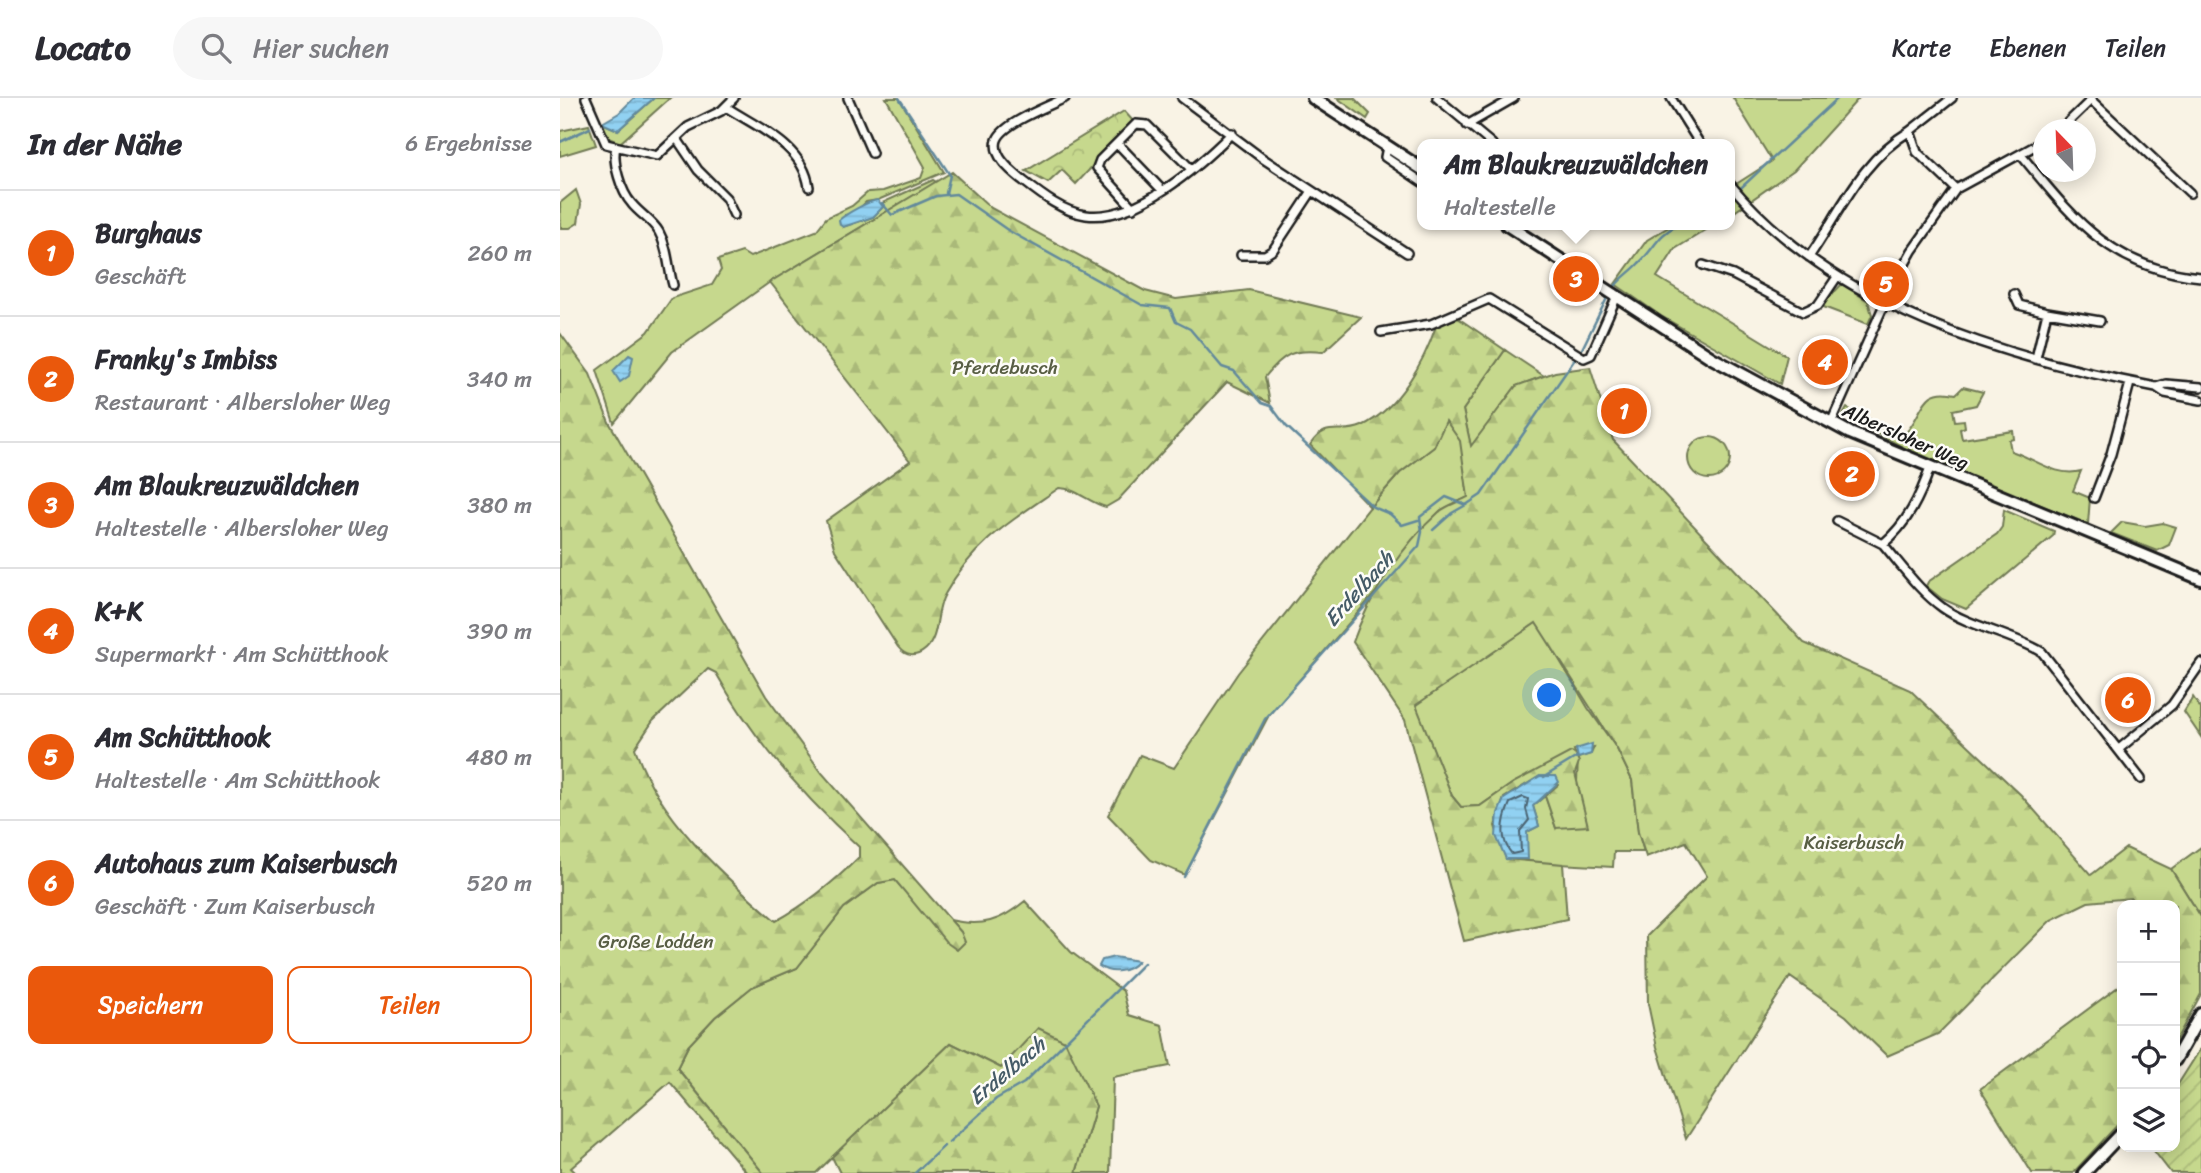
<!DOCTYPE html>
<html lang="de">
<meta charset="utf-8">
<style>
:root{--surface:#fff;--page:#f7f7f7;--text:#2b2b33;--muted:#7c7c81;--line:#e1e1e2;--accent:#ea580c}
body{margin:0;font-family:Sriracha,sans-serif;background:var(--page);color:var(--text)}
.controls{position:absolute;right:21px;bottom:21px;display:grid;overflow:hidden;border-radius:14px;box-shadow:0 4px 18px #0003}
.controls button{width:63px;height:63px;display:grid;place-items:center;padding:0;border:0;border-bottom:2px solid var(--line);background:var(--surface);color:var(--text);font:35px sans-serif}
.compass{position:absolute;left:1473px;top:21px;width:63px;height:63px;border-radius:50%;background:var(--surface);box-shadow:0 4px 18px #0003;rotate:337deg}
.you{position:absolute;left:990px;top:598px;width:24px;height:24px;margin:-18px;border:5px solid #fff;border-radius:50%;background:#1a73e8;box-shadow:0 0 0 10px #1a73e833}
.badge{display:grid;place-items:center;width:46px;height:46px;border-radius:50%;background:var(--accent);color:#fff;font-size:23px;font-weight:700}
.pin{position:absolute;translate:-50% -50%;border:4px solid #fff;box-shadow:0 2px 7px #0006}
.popup{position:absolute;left:857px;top:41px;width:318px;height:91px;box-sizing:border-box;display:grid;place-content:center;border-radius:14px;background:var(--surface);filter:drop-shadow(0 2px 5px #0005);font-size:23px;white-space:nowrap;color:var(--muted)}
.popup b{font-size:26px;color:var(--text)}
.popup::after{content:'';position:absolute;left:50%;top:100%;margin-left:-14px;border:14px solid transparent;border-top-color:var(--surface)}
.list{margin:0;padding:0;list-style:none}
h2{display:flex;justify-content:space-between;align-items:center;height:91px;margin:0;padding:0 28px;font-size:30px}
h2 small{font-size:23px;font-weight:400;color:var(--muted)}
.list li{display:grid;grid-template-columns:46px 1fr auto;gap:21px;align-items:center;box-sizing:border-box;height:126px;padding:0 28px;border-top:2px solid var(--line)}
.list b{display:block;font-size:26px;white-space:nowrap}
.list p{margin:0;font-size:23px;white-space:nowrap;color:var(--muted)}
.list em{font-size:23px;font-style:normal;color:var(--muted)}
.actions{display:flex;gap:14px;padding:21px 28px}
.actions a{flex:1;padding:16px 0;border:2px solid var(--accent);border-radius:14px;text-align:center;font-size:24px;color:var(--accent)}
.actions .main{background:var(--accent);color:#fff}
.icon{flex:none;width:38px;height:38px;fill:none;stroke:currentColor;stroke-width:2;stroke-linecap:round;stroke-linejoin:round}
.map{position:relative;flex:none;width:1641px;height:1075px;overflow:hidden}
header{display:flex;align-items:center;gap:42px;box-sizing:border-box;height:98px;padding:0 35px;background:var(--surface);border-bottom:2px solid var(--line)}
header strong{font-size:33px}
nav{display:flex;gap:38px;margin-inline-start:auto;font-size:24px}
.search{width:490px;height:63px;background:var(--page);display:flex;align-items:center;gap:18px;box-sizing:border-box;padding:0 24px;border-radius:38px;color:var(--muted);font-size:26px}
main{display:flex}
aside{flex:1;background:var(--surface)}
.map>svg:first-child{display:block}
</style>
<header>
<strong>Locato</strong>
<div class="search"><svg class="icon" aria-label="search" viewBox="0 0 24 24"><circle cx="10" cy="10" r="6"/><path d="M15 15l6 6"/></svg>Hier suchen</div>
<nav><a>Karte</a><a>Ebenen</a><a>Teilen</a></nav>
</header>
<main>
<aside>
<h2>In der Nähe<small>6 Ergebnisse</small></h2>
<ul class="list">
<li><span class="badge">1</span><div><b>Burghaus</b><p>Geschäft</p></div><em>260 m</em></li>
<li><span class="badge">2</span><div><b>Franky's Imbiss</b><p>Restaurant · Albersloher Weg</p></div><em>340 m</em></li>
<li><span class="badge">3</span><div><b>Am Blaukreuzwäldchen</b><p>Haltestelle · Albersloher Weg</p></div><em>380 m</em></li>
<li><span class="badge">4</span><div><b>K+K</b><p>Supermarkt · Am Schütthook</p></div><em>390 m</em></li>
<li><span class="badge">5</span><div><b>Am Schütthook</b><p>Haltestelle · Am Schütthook</p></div><em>480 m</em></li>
<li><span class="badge">6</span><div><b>Autohaus zum Kaiserbusch</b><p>Geschäft · Zum Kaiserbusch</p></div><em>520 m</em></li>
</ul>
<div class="actions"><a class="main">Speichern</a><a>Teilen</a></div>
</aside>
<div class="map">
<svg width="1641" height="1075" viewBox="0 0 1641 1075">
<defs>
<pattern id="forest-firs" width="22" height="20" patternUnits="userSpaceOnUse" patternTransform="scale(1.75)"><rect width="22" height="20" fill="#c6d88d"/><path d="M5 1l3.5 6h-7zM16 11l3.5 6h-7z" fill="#aab979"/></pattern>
<pattern id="park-crowns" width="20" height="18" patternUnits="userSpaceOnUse" patternTransform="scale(1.75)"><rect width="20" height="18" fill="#c6d88d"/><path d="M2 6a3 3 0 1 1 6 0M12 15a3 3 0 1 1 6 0" fill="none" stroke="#aab979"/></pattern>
<pattern id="garden-furrows" width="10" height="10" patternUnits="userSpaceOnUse" patternTransform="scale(1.75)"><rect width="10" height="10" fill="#c6d88d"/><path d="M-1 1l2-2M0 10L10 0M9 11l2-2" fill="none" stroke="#aab979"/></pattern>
<pattern id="water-rules" width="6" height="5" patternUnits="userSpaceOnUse" patternTransform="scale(1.75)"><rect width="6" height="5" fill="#91d1f2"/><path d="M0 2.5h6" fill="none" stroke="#7cb3cf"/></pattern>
</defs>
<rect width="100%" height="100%" fill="#f9f3e5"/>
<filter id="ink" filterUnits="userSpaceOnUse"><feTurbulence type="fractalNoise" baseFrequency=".0143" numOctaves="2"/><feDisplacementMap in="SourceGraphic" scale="14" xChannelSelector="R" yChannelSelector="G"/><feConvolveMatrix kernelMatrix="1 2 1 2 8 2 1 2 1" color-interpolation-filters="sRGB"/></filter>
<g filter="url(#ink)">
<path fill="#c6d88d" stroke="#717a54" stroke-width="2" d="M94,0H110L60,45L46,39L42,25L58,32Z
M326,0H339L384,74L318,102L306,104L294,116L285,117L283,129L313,119L323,109L322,105L373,82L376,84L210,184L112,254L54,325L37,272L88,234L112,200L152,187L161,172L158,162L182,154L190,159L256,133L266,120L292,108L308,94L323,93L361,80L365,69Z
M777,0H794L810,16L807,21Z
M1173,0H1299L1234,72L1170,117V90L1212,63Z
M29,27L36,47L0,58V33Z
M16,92L21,106L18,125L10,130H1L0,105Z
M1112,127H1154L1115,151L1097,179L1227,258L1220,286L1101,218L1055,186L1087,142Z
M1282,186L1308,203L1312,217L1308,226L1261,208Z
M945,252L984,278L956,288L911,349L903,312Z
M1403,289L1423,294L1416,307L1393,312L1395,323L1404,322L1405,329L1400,331L1402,341L1453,333L1454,341L1449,342L1451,353C1474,360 1496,380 1521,373L1513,393L1530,400L1528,426L1359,358L1283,317L1287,310L1343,338C1365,317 1359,287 1396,296Z
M886,322L901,343L908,399L881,412L855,439L822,487L709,617L625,777L591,762L548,717L580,657L614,670L678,575L810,409L840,375L873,349Z
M1128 360a21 21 0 1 1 42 0a21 21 0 1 1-42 0Z
M1444,412L1494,433L1493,438L1406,511L1382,501L1366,488L1368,484L1437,436L1442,429Z
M1562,424L1585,428L1603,425L1616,429L1609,447L1597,453L1551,435Z
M977,524L1028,610L1057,651L1072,682L1078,734L1084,754H1054L1053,769L963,764L966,763L967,734L979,728L973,708L985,698L996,730L1017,684L1018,660L1031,656L1034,649L1014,652L1015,655L953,685L920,708L901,709L892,698L855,607Z
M1641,749V819L1611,771Z
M335,782L360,810L401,834L390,822C422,829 440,824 465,803L511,854L563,893L569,917L602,927L610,968L553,979L550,1075H516L536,1008L441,970L391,945L256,1075H203L117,970L128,948L155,919L192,889L237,870L284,810L318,785Z"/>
<path fill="url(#forest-firs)" stroke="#717a54" stroke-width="2" fill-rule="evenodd" d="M392,74L431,110L585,193L616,201L689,192L801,219L763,254C733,251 724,255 705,279L710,305L667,284L558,402L546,409C529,405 516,390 499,390C451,423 414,444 385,496C375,513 380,538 366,551C356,560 346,559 338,549L275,452L266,423L350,363L210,184Z
M898,220L945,252L903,312L911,348L956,288L995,274L1030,269L1053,342L1244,545L1350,592L1461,697L1531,777L1566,750L1611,771L1641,819V896L1615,944V807H1575L1571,800L1528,804L1491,822L1378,936L1327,958L1286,918L1230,879L1126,1041L1097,949L1088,906L1087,838L1147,778L1126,744L1086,759L1078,734L1072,682L1057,651L976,525L856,607L892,698L901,709L920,708L953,685L1011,654L1015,655L1019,664L1015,675L1028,728L996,730L985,698L998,687L996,678H980L944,700L935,728L946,761L1003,766L1007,821L904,843L845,622L793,544C809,498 842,447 879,414C887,407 899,404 908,399L900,343L886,323L874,349L840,375L810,409L750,347C767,321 780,338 802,328C838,311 864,264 876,228Z
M0,235L30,276L49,324L206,598L262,675L401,834L405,844L397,852L386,844L335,782L318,785L284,810L237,870L192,889L155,919L128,948L117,970L203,1075H187L110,984L11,1070L16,1075H0ZM148,571L156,575C193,641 243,698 299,749V759C274,784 247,806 216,823C162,777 97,718 75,650L93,623Z
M1633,599L1641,611V639L1624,614Z
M1562,886V1022L1513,1075H1472L1420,991Z
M478,930L505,943L536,1008L516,1075H280L272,1059L391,945L441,970Z"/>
<path fill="url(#park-crowns)" stroke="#717a54" stroke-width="2" d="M564,13L574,24L516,86L502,72L488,85L466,73Z"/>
<path fill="url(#garden-furrows)" stroke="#717a54" stroke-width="2" d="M1641,950V1075H1611L1591,1049H1615V991Z"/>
<path fill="url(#water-rules)" stroke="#62899c" stroke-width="2" d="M74,0H94L58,32L42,25L59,15Z
M318,102L323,109L313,119L283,129L280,127L279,122C286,116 308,103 318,102Z
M69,257L73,259L69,278L60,284L53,273Z
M1032,646L1031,656L1018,660L1016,651Z
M980,678H996L999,684L973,708L979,728L967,734L968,761H946L936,738L938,715L944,701Z
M554,859L578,863C569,874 551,877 539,868L542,862Z"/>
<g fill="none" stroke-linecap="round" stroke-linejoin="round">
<path stroke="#4b6472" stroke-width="2" d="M963,699L968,701L966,711L969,722L960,733L961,754L952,756C939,741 942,723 950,705Z"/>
<path stroke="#62899c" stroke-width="2.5" d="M339,0L390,77L386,95
M0,44L30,30
M1170,100L1278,0
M322,105L332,117L376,98L396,96L449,133L582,207L610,210L616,224L630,231L662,269L674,273L702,305L711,308L726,328L813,409L830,416L842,427L858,422
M1052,192C1060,180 1070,175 1079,165C1094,151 1098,136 1118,127
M1021,253L1048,198
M873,432L892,415L906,407
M984,679L1017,659
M624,779L705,621L859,448L862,434L860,419L886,399L906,407L921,397L1015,261
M389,1044L436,1001L464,985L584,865
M355,1075L384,1048"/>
<g stroke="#1c1c1c" stroke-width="12">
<path id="street" d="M26,0L46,46L97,58L128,29L161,13L174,0
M288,0L312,55
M505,0C489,8 443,25 437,42C432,57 450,72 461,81C479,95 502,114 526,117C576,124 639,68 672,35
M622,0L702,60L847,155
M877,0L932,46
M1111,0L1140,46
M1531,2L1630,95
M166,9C198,30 243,47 249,89
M907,27L954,0
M1500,32L1532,1
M1350,33L1392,0
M117,41L138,72L166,100L174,117
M557,45L602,92
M56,49C52,64 61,94 72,106C80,116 93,123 99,134C108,150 108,169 113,187
M827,49L825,59L862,84
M1461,57C1514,121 1551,171 1641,179
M1170,86C1273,209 1443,260 1596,289L1605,295L1641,302
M573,110L537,70L540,62L576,26L587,27L630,70
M681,157H705L713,152L752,93
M1249,159C1281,113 1300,63 1350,33L1357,54L1396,91
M1143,167L1173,177L1243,214L1258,207L1277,179
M1454,196L1459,207L1487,214L1476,260
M1487,214L1540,223
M821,234L871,226L929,201L1024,260L1031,257L1057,198
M1596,289L1606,286L1641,289
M1271,325L1332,189L1352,153L1396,91L1484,43
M1534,400L1551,356L1570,285
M1277,423L1323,446C1347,426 1360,399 1370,370
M1323,446C1342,468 1359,493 1383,510C1408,528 1452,536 1482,554L1581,681
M1559,651L1612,607L1641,565"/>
</g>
<g stroke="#1c1c1c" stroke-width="16">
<path id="secondary" d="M753,0L862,71
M947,127L1152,260L1290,335L1641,481
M1615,962L1641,916
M1524,1075L1562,1035"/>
</g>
<use href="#street" stroke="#fdfcf7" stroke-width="7"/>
<use href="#secondary" stroke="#fdfcf7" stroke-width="10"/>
</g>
</g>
<g text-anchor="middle" stroke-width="5" stroke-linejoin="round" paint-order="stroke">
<g font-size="19" fill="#585e44" stroke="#fdfcf7">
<text x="445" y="276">Pferdebusch</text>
<text x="1294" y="751">Kaiserbusch</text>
<text x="96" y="850">Große Lodden</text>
</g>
<g font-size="19" fill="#1c1c1c" stroke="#fdfcf7">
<text transform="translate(1346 338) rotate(24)" y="7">Albersloher Weg</text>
</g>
<g font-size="21" font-style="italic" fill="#455b67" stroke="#fdfcf7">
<text transform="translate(799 491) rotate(-48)" y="7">Erdelbach</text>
<text transform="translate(447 973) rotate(-40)" y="7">Erdelbach</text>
</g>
</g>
</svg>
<div class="controls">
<button>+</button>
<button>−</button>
<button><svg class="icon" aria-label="locate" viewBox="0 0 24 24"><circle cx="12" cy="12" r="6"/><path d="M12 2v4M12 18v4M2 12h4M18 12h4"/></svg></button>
<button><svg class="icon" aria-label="layers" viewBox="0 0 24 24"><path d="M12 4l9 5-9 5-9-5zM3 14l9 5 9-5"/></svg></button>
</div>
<svg class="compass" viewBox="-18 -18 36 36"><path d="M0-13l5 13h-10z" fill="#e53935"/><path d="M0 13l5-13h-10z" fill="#7c7c81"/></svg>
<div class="you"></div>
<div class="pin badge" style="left:1064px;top:313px">1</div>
<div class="pin badge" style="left:1292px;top:376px">2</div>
<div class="pin badge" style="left:1016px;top:181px">3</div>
<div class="popup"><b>Am Blaukreuzwäldchen</b>Haltestelle</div>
<div class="pin badge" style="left:1265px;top:264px">4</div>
<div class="pin badge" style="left:1326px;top:186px">5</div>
<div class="pin badge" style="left:1568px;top:602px">6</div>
</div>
</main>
